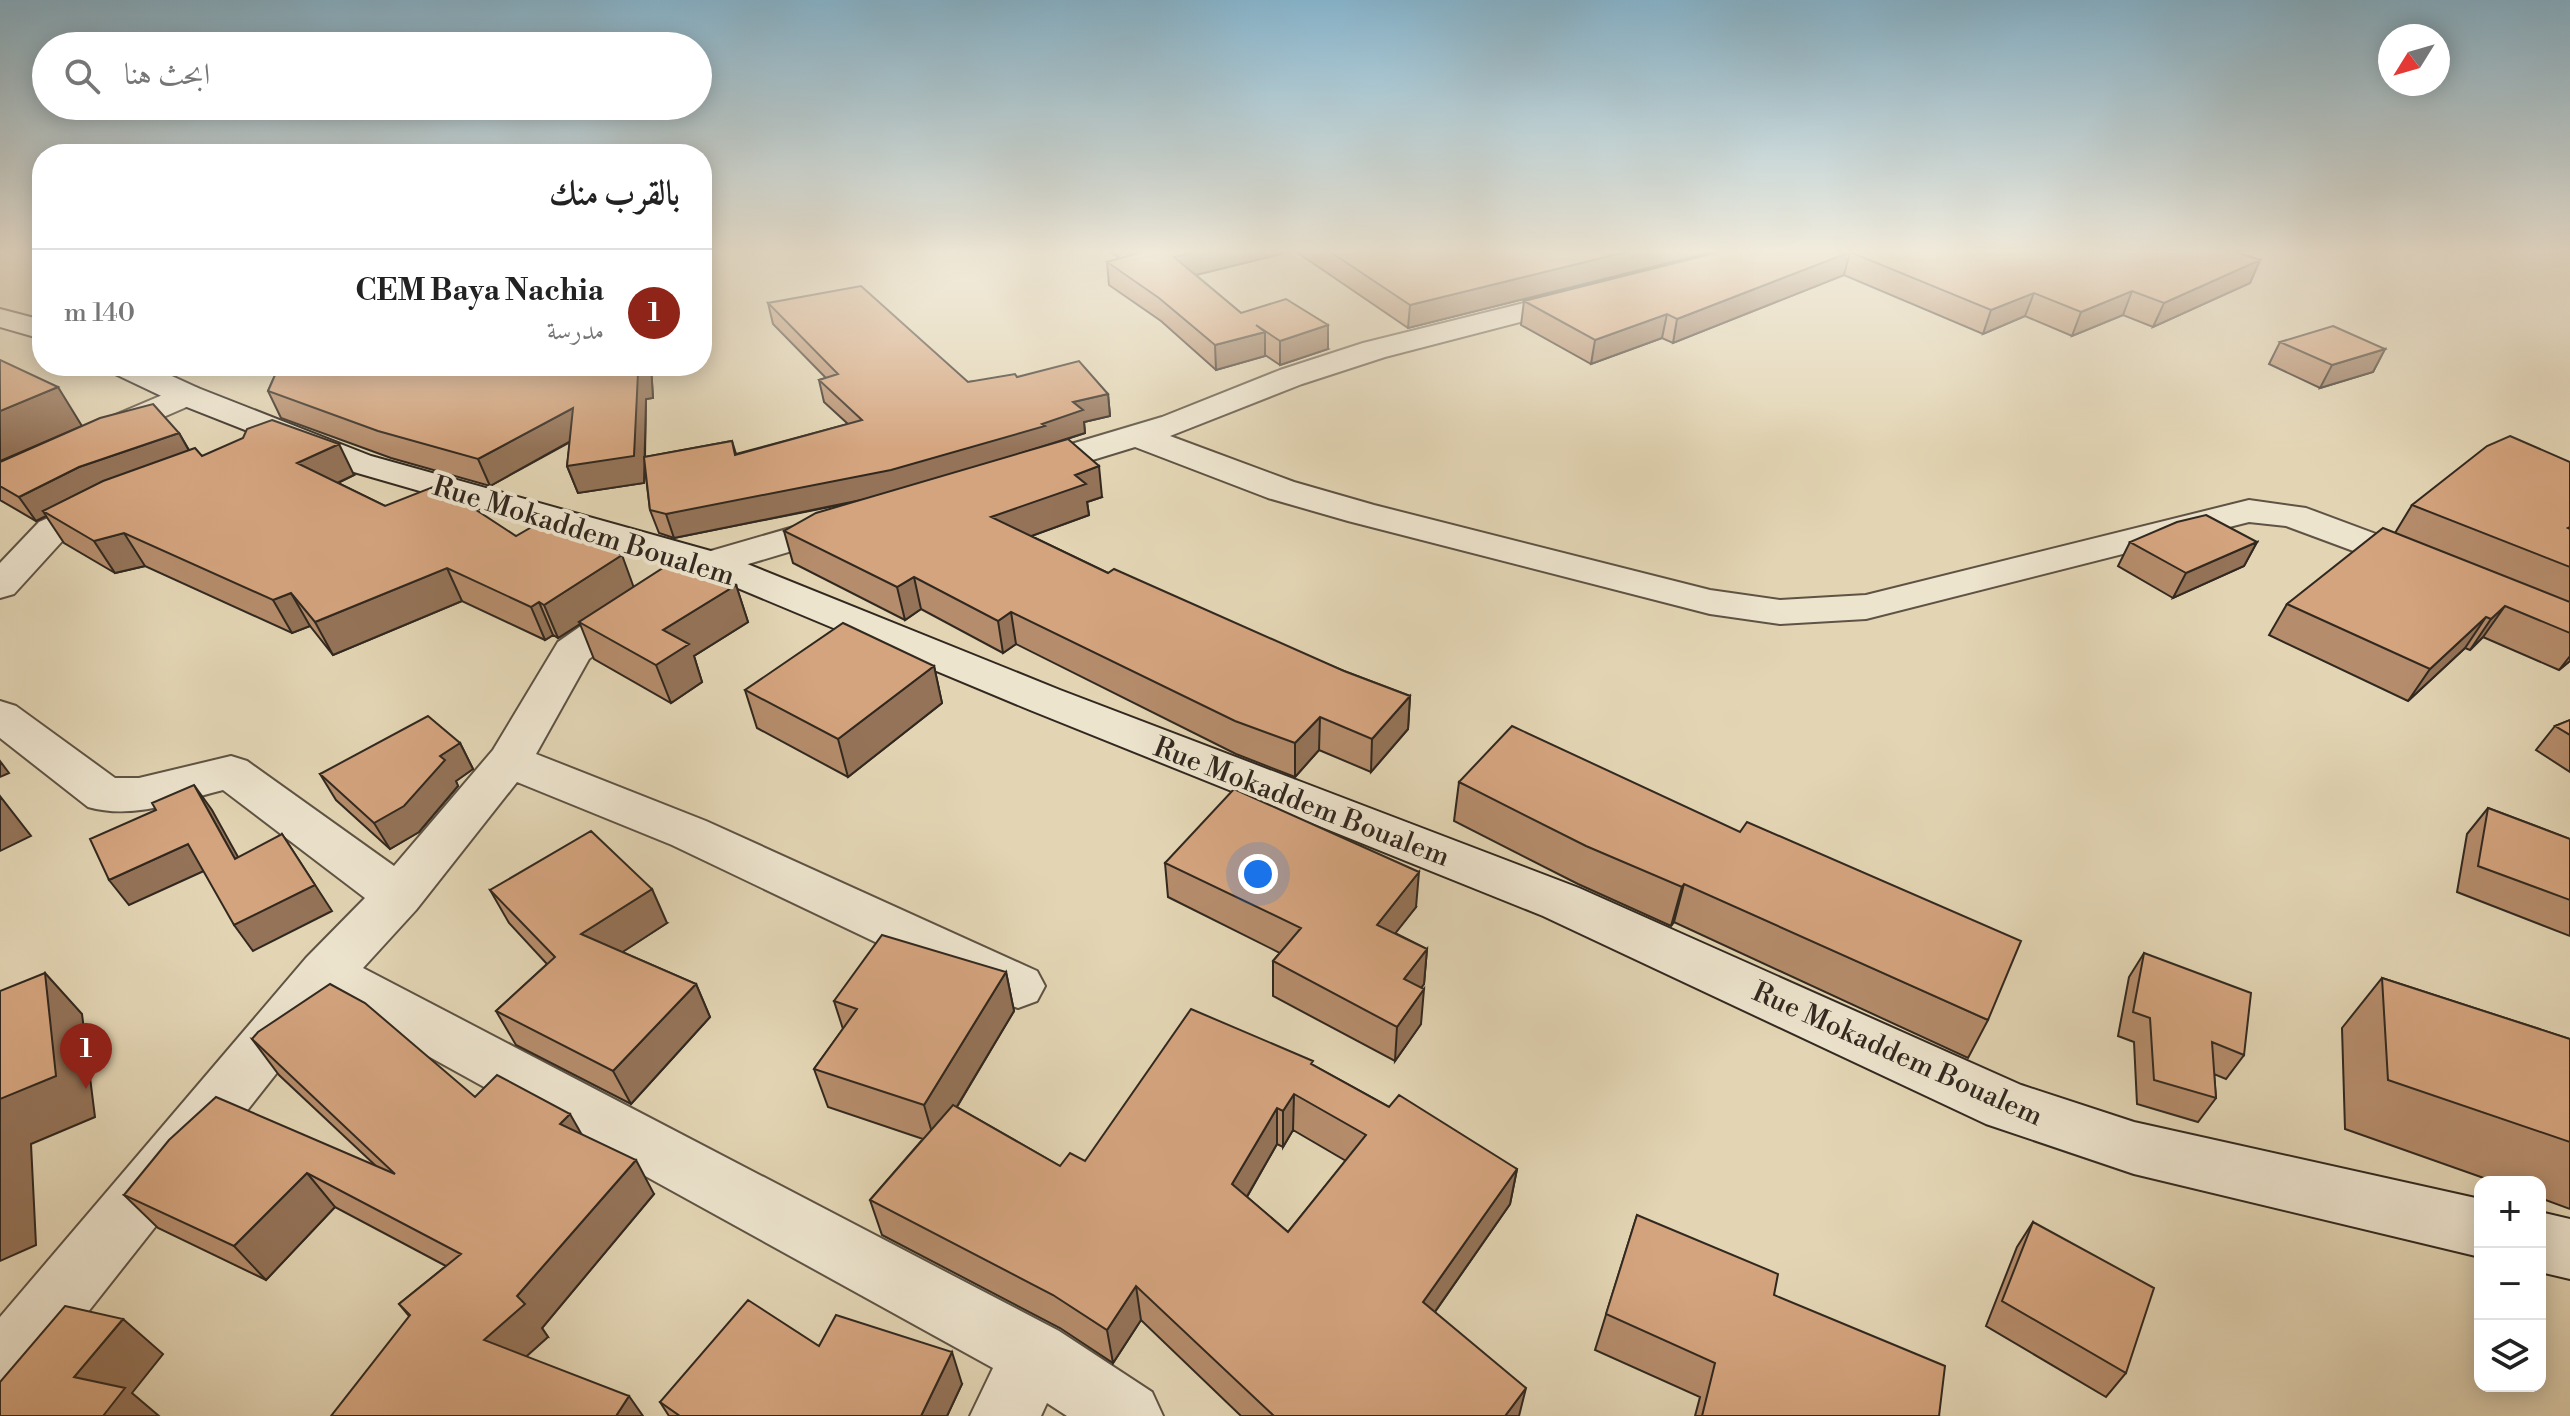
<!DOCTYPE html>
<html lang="ar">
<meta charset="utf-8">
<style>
:root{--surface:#fff;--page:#f2f2f2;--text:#222;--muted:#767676;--line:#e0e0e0;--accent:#8f2418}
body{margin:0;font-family:"Libre Bodoni",Amiri,serif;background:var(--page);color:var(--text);direction:rtl}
.controls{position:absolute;right:24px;bottom:24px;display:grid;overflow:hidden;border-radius:16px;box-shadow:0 4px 20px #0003}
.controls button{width:72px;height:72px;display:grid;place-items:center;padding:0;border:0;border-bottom:2px solid var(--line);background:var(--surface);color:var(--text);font:40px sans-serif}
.compass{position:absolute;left:2378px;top:24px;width:72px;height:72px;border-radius:50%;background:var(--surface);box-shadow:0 4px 20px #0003;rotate:233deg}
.you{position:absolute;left:1258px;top:874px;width:28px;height:28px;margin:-20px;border:6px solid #fff;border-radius:50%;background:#1a73e8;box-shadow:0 0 0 12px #1a73e833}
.badge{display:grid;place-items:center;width:52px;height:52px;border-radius:50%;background:var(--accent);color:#fff;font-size:26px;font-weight:700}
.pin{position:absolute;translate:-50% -66px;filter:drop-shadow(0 2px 4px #0008)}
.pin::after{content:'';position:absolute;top:42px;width:28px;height:24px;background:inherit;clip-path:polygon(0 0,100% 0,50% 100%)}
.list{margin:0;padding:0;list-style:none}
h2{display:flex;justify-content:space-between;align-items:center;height:104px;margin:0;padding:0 32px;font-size:34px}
h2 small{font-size:26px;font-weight:400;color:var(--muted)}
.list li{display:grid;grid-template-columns:52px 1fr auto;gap:24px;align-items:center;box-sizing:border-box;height:128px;padding:0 32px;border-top:2px solid var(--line)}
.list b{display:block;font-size:30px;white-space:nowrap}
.list p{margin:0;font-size:26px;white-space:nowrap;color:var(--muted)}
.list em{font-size:26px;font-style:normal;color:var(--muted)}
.icon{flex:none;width:44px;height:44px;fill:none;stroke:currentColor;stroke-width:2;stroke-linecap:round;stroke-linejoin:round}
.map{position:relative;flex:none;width:2570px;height:1416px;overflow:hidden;direction:ltr}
.search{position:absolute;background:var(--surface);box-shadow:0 4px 20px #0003;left:32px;top:32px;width:680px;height:88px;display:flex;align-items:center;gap:20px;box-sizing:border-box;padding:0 28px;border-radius:44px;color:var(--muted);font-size:30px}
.panel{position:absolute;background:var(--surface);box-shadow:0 4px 20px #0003;left:32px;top:144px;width:680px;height:232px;border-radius:32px;direction:rtl}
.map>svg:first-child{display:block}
</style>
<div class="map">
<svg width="2570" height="1416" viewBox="0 0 2570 1416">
<rect width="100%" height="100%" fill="#e3d5b4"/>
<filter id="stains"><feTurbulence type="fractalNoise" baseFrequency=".0025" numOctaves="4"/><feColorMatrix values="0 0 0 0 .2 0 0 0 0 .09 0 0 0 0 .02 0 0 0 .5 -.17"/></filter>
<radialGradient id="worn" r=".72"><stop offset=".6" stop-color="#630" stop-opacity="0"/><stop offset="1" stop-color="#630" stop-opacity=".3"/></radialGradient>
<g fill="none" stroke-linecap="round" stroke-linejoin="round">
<g stroke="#5e5344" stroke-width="4">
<path id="street" d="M1580,289L1590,292L1595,298L1590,304L1385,357L1302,384L1170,436L1294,482L1374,505L1710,590L1780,600L1866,595L2249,500L2306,508L2435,556L2440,564L2435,572L2421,576L2286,526L2249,522L1866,619L1780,624L1710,614L1348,521L1268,498L1135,447L1027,480L1014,477L1009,469L1014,461L1162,417L1280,370L1363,343Z
M186,385L198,388L202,395L198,402L0,488V464Z
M107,492L120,495L125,503L120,511L65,538L14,594L0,598V563L39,522Z
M842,513L855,516L861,524L855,532L725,571L639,623L589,659L536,754L706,821L1037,971L1045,986L1037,1001L1018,1008L999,1001L672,845L517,782L416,910L363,968L1059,1331L1152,1392L1163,1416H1067L1047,1403L1041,1416H970L993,1368L332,1003L24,1393L0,1403V1317L306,958L365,898L223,790C179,801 134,820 88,807L0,738V701L16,706L115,778H139L231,756L247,761L394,866L493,750L558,642L611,605L697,555Z"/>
</g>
<g stroke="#31281f" stroke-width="4">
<path id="secondary" d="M0,309L42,320V339L0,327Z
M108,366H150L198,388L371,456L725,555L1060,690L1579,888L2021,1085L2134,1122L2480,1199V1257L2134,1174L1986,1124L1543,916L1030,710L697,571L347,470L174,402L113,373Z
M2540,1212L2570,1219V1279L2540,1272Z"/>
</g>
<use href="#street" fill="#ede4ce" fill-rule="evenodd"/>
<use href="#secondary" fill="#ede4ce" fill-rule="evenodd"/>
</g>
<path fill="#b68d6c" stroke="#31281f" stroke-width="2" fill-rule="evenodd" d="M1108,251H1293L1196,275L1241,313L1328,349L1280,365L1265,355V356L1216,370L1161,321L1109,285L1107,262L1120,258Z
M1295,251H1716L1408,328Z
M1723,251H2233L2260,260L2250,283L2153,327L2123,315L2072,336L2025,316L1983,334L1844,275L1673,343L1662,338L1591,364L1521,325L1524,301Z
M768,303L968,382L1017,377L1108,394L1110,416L1084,422L1085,433L1049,445L1102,497L1087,502L1089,515L1031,536L1108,573L1344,671L1410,696L1408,729L1371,772L1319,750L1295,777L1236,754L1016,644L1003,653L921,609L905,620L793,563L784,531L855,502L674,538L659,533L650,510L644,461V483L578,493L567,466L570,442L490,486L391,458L281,418L268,391L279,366H651L653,398L646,399L645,457L732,441L736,454L848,424L824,402L819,380L826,378L773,324Z
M2280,342L2385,349L2373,372L2320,388L2269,364Z
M179,433L189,450L202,456L354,475L338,483L385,506L516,536L634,587L736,585L748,622L694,656L702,682L671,703L594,659L580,624L558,638L553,635L545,640L462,601L333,655L310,626L292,633L145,566L115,573L64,543L46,516L36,521L0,500V462Z
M2570,462V661L2559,670L2483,637L2470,650L2465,648L2408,701L2269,635L2287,604L2395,533L2412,505Z
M2130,542H2257L2244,566L2173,598L2118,566Z
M934,666L942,703L848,777L757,728L745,690Z
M2570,720V772L2536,750L2555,726Z
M460,743L473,769L456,781L458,786L419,832L390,849L336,800L320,774Z
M1459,782L1988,1020L1968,1058L1674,922L1671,926L1578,884L1454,821Z
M2488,808L2570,839V936L2457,892L2467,834Z
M1165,863L1416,907L1395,933L1427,949L1424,984L1421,988V1024L1395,1061L1273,996V961L1280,953L1168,897Z
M490,890L667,923L622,952L696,984L710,1017L631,1104L516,1045L496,1011L547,964L509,923Z
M2144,953L2244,1055L2226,1079L2214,1074L2216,1098L2198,1122L2137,1104L2134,1042L2118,1036L2129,977Z
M1006,972L1014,1011L957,1107L1060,1166L1085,1161L1313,1065L1389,1107L1517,1169L1510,1204L1435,1312L1519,1416H1241L1141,1320L1113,1363L1060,1328L882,1235L870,1200L923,1139L828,1107L814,1069L843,1029L834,1001ZM1293,1130L1346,1161L1288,1232L1247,1197L1277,1144L1283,1147Z
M2382,978L2570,1039V1209L2540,1198V1182H2495L2345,1129L2342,1028Z
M252,1039L475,1097L581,1135L654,1194L542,1328L548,1337L409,1316L399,1304L446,1266L335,1207L266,1280L158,1228L124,1195L376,1166L279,1075Z
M1637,1215L1774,1295L1939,1416H1695L1700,1397L1595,1350Z
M2033,1222L2126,1373L2106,1397L1986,1326L2017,1247Z
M819,1346L962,1384L947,1416H669L660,1402Z"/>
<path fill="#947358" stroke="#31281f" stroke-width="2" d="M1200,251H1293L1175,280L1174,257Z
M1630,251H1716L1408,328L1410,305Z
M1850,252L1844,275L1673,343L1677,319Z
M2260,260L2250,283L2153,327L2164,303Z
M2132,291L2123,315L2072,336L2081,312Z
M2034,293L2025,316L1983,334L1991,310Z
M1667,314L1662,338L1591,364L1595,340Z
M1328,325V349L1280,365V341Z
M1265,332V356L1216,370L1215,345Z
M2385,349L2373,372L2320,388L2332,365Z
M645,366H651L653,398L646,399L644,483L578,493L567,466L638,373Z
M58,387L82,426L0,461V411Z
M1108,394L1110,416L1084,422L1085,433L896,493L674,538L666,514L1042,424L1073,402Z
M573,408L583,434L490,486L478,459Z
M179,433L192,456L43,511L46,516L36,521L19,497L79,467Z
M339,444L354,475L314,494L297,463Z
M1099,466L1102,497L1087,502L1089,515L996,549L991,517L1075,475Z
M124,533L145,566L115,573L94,541Z
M2257,542L2244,566L2173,598L2186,573Z
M622,555L634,588L579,622L580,624L558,638L544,605Z
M447,568L462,601L333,655L315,622Z
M914,577L921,609L905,620L897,587Z
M736,585L748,622L694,656L702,682L671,703L656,665L663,630Z
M291,593L310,626L292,633L273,600Z
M539,602L553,635L545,640L531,607Z
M2505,606L2483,637L2470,650L2491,619Z
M1011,612L1016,644L1003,653L998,621Z
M2486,617L2465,648L2408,701L2430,669Z
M2570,656V661L2559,670Z
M934,666L942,703L848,777L838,739Z
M1410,696L1408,729L1371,772L1372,739Z
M1320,717L1319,750L1295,777V743Z
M460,743L473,769L456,781L458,786L419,832L390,849L374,823L440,756Z
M0,761L9,773L0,777Z
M194,785L212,810L253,884L235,859Z
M0,796L31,836L0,851Z
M282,834L332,911L253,951L234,925Z
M188,844L206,870L129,905L109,880Z
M1419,872L1416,907L1375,959L1377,925Z
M1684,884L1674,922L1671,926L1682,887Z
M652,889L667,923L598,968L581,934Z
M1427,949L1424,984L1401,1014L1404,979Z
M1006,972L1014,1011L935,1143L924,1105Z
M45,973L82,1014L95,1117L31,1144L36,1245L0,1261V1099Z
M696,984L710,1017L631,1104L613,1071Z
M1424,989L1421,1024L1395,1061L1397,1027Z
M1294,1094L1293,1130L1283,1147V1111Z
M1277,1108V1144L1234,1219L1232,1184Z
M570,1114L590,1149L560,1124Z
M636,1160L654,1194L542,1328L548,1337L509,1372L484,1340L517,1296Z
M1517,1169L1510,1204L1418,1336L1423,1302Z
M307,1173L335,1207L266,1280L234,1246Z
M1136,1286L1141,1320L1113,1363L1107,1330Z
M123,1319L163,1354L132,1393L159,1416H103L74,1377Z
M952,1352L962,1384L947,1416H921Z
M1526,1388L1519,1416H1505Z
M629,1396L643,1416H616Z"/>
<path fill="#d4a47e" stroke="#31281f" stroke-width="2" fill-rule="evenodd" d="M1140,251H1200L1174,257L1241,313L1286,299L1328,325L1280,341L1256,325L1265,332L1215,345L1159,298L1107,262L1142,252Z
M1329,251H1630L1410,305Z
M1723,251H2233L2260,260L2164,303L2132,291L2081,312L2034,293L1991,310L1850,252L1677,319L1667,314L1595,340L1524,301Z
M861,286L968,382L1015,374L1017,377L1079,361L1108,394L1073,402L1083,410L1042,424L1045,426L891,470L666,514L650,510L644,457L732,441L735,455L862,420L819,380L838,374L768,303Z
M2333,326L2385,349L2332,365L2280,342Z
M0,360L58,387L0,411Z
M279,366H645V372L638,373L634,456L567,466L573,408L478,459L378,431L268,391Z
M153,404L179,433L79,467L19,497L0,486V462L100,418Z
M272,420L339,444L297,463L385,506L438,485L516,536L542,521L622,555L544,605L539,602L531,607L447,568L315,622L291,593L273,600L124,533L94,541L43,511L103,481L195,448L202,456L243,438L247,429Z
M2510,436L2570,462V527L2568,528L2570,529V567L2412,505L2487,446Z
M1068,439L1099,466L1075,475L1086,484L991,517L1108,573L1114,569L1344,671L1410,696L1372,739L1320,717L1295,743L1235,721L1011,612L998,621L914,577L897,587L784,531L816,513Z
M2206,515L2257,542L2186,573L2130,542L2177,522Z
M2383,528L2570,602V633L2505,606L2491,619L2486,617L2430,669L2287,604Z
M680,557L736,585L663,630L689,644L656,665L579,622Z
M843,623L934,666L838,739L745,690Z
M428,716L460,743L440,756L445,760L404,806L374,823L320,774Z
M2570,720V735L2555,726Z
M1512,726L1740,832L1747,822L2021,941L1988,1020L1684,884L1682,887L1586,846L1459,782Z
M194,785L235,859L282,834L315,885L234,925L188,844L109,880L90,839L156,810L152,803Z
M1234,789L1419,872L1377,925L1427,949L1404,979L1424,989L1397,1027L1273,961L1301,928L1165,863Z
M2488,808L2570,839V900L2478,866Z
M591,831L652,889L581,934L696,984L613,1071L496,1011L555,957L490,890Z
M882,935L1006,972L924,1105L814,1069L857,1009L834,1001Z
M2144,953L2251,993L2244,1055L2212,1042L2216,1098L2154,1080L2150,1018L2133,1012Z
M45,973L56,1076L0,1099V991Z
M2382,978L2570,1039V1142L2388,1080Z
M330,984L365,1003L475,1097L497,1075L570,1114L560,1124L636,1160L517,1296L525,1304L484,1340L629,1396L616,1416H331L410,1315L399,1304L461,1254L307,1173L234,1246L124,1195L169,1140L216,1097L395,1174L252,1039L258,1032Z
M1191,1009L1313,1061L1311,1064L1389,1107L1399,1095L1517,1169L1423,1302L1526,1388L1505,1416H1274L1136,1286L1107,1330L1053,1295L870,1200L953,1105L1060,1166L1070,1153L1085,1161ZM1294,1094L1366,1135L1288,1232L1232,1184L1277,1108L1283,1111Z
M1637,1215L1778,1274L1774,1295L1945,1366L1939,1416H1702L1715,1363L1606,1314Z
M2033,1222L2154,1288L2126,1373L2002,1301Z
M748,1300L819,1346L836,1315L952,1352L921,1416H680L660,1402Z
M65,1306L123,1319L74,1377L125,1388L103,1416H0V1382Z"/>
<linearGradient id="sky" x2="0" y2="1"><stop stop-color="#87b6cf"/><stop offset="0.56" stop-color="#f2ecdd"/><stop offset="1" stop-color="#f2ecdd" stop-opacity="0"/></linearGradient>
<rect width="2570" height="449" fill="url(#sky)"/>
<g text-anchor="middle" stroke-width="8" stroke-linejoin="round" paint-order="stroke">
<g font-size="28" fill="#31281f" stroke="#ede4ce">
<text transform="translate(584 530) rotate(17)" y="10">Rue Mokaddem Boualem</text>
<text transform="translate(1302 801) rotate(21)" y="10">Rue Mokaddem Boualem</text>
<text transform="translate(1898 1053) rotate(24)" y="10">Rue Mokaddem Boualem</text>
</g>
</g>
<rect width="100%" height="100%" filter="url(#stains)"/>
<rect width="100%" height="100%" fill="url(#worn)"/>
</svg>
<div class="controls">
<button>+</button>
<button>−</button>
<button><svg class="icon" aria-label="layers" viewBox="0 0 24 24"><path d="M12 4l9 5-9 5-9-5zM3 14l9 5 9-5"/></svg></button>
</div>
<svg class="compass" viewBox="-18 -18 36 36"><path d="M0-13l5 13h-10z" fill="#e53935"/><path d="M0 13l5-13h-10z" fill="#767676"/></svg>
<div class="you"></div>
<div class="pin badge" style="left:86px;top:1089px">1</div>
<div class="search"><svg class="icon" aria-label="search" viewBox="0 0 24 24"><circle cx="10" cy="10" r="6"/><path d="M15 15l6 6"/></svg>ابحث هنا</div>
<section class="panel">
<h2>بالقرب منك<small></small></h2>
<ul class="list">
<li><span class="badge">1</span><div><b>CEM Baya Nachia</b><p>مدرسة</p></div><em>140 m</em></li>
</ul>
</section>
</div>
